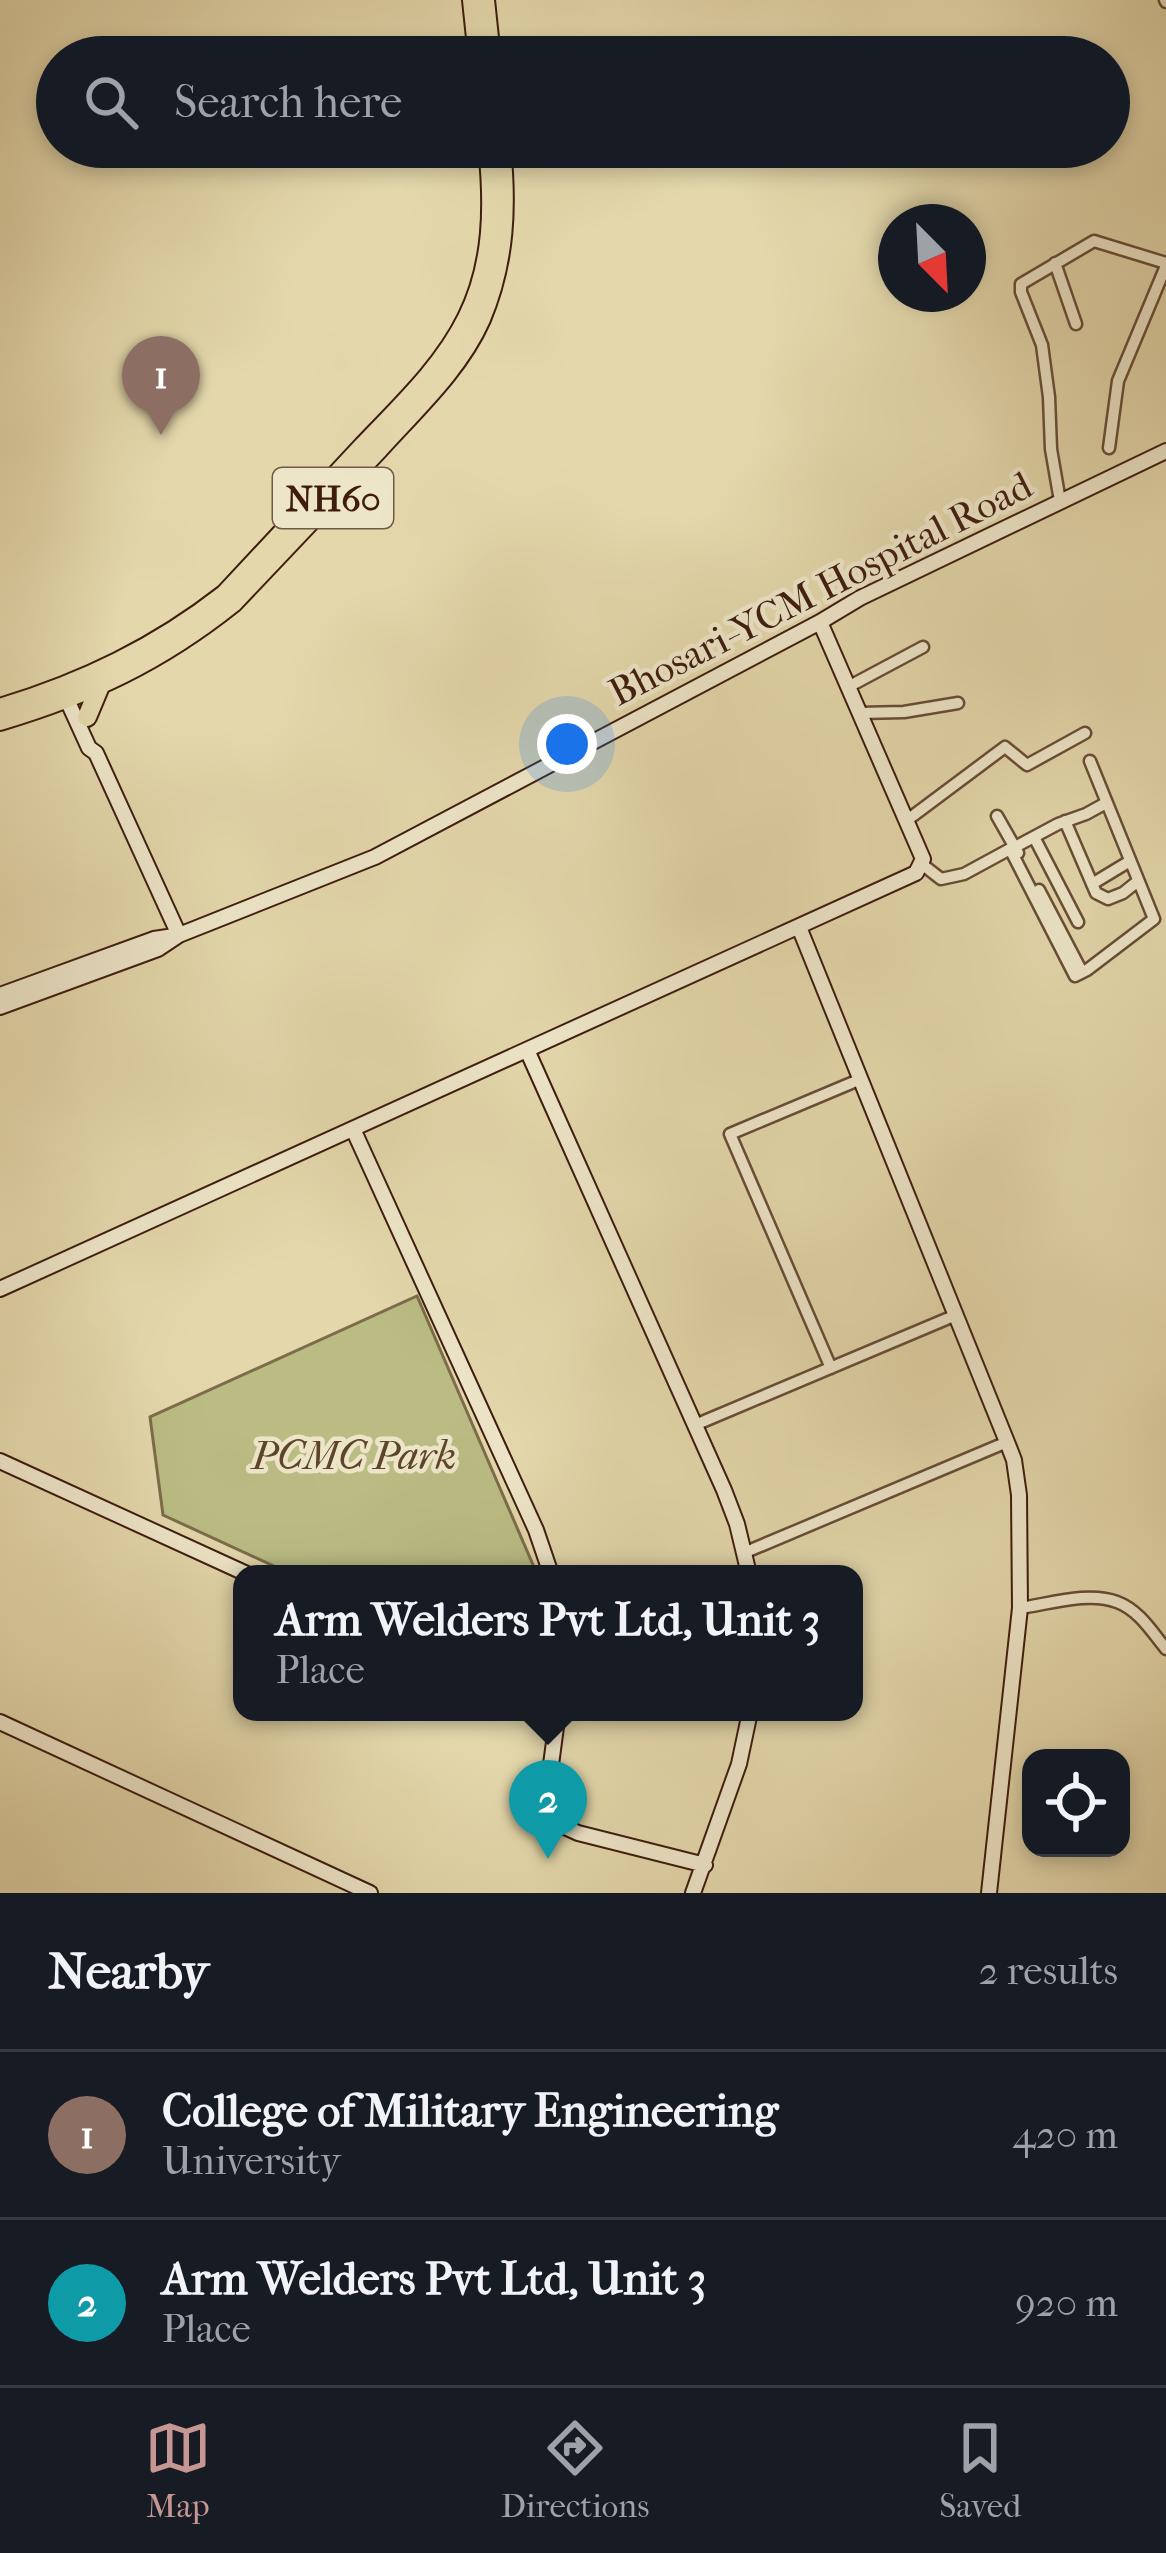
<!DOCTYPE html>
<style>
:root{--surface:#171b24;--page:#20242c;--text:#f1f3f6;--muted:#9ea1a6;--line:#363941;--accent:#c59692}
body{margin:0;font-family:"IM FELL French Canon",serif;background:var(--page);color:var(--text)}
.controls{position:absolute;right:36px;bottom:36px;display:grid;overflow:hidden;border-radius:24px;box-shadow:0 6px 18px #0003}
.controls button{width:108px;height:108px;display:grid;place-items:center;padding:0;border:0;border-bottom:3px solid var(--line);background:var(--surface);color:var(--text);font:60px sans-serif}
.compass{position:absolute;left:878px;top:204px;width:108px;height:108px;border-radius:50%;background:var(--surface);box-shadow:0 6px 18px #0003;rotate:156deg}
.you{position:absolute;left:567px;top:744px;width:42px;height:42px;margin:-30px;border:9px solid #fff;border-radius:50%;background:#1a73e8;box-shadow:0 0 0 18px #1a73e833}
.badge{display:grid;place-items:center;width:78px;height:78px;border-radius:50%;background:var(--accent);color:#fff;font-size:39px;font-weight:700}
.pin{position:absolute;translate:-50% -99px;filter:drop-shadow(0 3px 6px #0008)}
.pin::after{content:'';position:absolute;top:63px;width:42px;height:36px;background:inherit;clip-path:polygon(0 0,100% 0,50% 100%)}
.popup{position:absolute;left:233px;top:1565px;width:630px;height:156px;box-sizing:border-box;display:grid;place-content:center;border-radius:24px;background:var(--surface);filter:drop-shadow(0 3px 9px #0005);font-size:39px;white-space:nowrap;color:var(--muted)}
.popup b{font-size:45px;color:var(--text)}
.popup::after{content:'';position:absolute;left:50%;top:100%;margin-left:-24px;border:24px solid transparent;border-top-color:var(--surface)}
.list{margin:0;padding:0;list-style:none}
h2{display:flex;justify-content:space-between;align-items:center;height:156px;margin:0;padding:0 48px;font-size:51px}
h2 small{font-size:39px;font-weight:400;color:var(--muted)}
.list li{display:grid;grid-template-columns:78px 1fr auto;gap:36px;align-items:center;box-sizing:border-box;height:168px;padding:0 48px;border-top:3px solid var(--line)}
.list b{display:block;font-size:45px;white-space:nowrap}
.list p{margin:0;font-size:39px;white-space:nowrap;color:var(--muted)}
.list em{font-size:39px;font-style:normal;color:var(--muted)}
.icon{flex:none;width:66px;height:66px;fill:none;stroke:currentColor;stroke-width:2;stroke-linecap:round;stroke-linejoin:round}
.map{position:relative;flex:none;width:1166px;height:1893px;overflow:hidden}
.search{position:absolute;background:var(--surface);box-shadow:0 6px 18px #0003;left:36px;right:36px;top:36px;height:132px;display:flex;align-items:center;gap:30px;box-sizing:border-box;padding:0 42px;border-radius:66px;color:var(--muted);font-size:45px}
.sheet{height:492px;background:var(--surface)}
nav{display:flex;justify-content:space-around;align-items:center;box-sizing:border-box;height:168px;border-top:3px solid var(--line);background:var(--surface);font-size:33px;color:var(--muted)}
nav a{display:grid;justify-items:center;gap:6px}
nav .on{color:var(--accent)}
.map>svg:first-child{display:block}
</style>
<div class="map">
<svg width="1166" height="1893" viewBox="0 0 1166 1893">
<rect width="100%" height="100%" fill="#e3d7ab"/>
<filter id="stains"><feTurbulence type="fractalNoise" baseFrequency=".00167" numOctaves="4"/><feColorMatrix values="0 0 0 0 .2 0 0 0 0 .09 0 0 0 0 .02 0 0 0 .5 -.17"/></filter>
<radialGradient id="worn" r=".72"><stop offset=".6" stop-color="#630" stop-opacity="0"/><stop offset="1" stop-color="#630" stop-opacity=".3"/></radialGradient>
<path fill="#babc84" stroke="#7c6c4a" stroke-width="3" d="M417,1296L537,1574H291L163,1515L150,1417Z"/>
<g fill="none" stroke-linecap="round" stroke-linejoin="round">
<g stroke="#674c36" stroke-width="15">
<path id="street" d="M1165,0L1166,2
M1055,263L1076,324
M1109,448L1118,381L1166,266
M1060,501L1051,449L1049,397L1042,345L1021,292V284L1094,241L1166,263
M848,687L923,647
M859,713L904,712L958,703
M997,816L1018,853
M906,821L1005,747L1027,765L1085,733
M1065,821L1096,893L1108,899L1123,893L1138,881
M1034,837L1078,922
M1015,847L1058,824L1086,814L1106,803
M923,865L941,879L964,874L1010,849L1075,976L1087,970L1154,919L1090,761
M1092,884L1130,861
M1039,890L1082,972
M831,1368L730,1134L861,1079
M695,1425L956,1315
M746,1552L1007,1442
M1020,1608C1049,1604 1089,1591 1117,1602C1139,1610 1152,1632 1166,1649"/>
</g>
<g stroke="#3e1d0f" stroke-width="18">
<path id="secondary" d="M63,691L89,748L96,753L179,935
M799,927L1007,1442L1014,1460L1019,1495L1020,1608L989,1893
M0,995L154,939L174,936
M0,1007L158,949L179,935L375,857L820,622L860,598L1166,451
M527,1050L724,1490L737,1524L749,1574
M353,1129L536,1530L551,1574
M0,1289L916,873L923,859L820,622
M0,1461L247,1574
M558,1712L546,1802L551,1817L556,1823L578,1833L705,1865
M0,1722L370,1893
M693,1893L739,1764L750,1712"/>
</g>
<g stroke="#3e1d0f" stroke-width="22">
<path id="highway" d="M472,0L478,57
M485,0L491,57
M0,708C83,683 156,648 225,594C271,545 317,496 363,446C400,407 443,367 467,318C494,264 494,205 488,147
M87,717L100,686
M0,721C90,694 159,662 233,603C282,552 330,500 379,449C415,409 459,369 481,319C505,262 507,207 501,147"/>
</g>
<use href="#street" stroke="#ede5c8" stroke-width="10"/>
<use href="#secondary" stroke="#ede5c8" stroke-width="14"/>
<use href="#highway" stroke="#e3d7ab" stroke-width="18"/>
</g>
<g text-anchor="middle" stroke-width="9" stroke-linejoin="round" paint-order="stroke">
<rect fill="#ede5c8" stroke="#725946" stroke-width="3" x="273" y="468" width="120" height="60" rx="9"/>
<g font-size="36" font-weight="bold" fill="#3e1d0f">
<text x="333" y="511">NH60</text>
</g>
<g font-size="39" fill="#3e1d0f" stroke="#ede5c8">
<text transform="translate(820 588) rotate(-27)" y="14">Bhosari-YCM Hospital Road</text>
</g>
<g font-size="39" font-style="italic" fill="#5d452c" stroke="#ede5c8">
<text x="354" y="1469">PCMC Park</text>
</g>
</g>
<rect width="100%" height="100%" filter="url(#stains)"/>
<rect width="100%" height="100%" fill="url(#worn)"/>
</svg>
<div class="controls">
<button><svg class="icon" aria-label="locate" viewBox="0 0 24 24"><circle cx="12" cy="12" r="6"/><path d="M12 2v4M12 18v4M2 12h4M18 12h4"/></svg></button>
</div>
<svg class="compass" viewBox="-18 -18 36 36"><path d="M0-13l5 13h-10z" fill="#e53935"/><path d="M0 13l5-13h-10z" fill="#9ea1a6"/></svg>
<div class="you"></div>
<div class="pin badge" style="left:161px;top:435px;background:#8d6e63">1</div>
<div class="pin badge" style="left:548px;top:1859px;background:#0f9aa8">2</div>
<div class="popup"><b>Arm Welders Pvt Ltd, Unit 3</b>Place</div>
<div class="search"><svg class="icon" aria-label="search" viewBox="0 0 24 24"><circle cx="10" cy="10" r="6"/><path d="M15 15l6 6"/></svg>Search here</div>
</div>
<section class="sheet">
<h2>Nearby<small>2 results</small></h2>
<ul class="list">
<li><span class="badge" style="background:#8d6e63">1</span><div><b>College of Military Engineering</b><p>University</p></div><em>420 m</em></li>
<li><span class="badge" style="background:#0f9aa8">2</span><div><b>Arm Welders Pvt Ltd, Unit 3</b><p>Place</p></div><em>920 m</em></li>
</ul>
</section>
<nav>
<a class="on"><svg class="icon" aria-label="map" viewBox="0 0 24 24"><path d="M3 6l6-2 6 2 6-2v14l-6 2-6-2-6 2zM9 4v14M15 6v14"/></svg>Map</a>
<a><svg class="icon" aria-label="directions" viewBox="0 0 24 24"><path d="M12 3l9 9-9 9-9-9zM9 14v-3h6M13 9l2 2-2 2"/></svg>Directions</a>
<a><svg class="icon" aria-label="saved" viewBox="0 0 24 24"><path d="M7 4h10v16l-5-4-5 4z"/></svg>Saved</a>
</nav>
